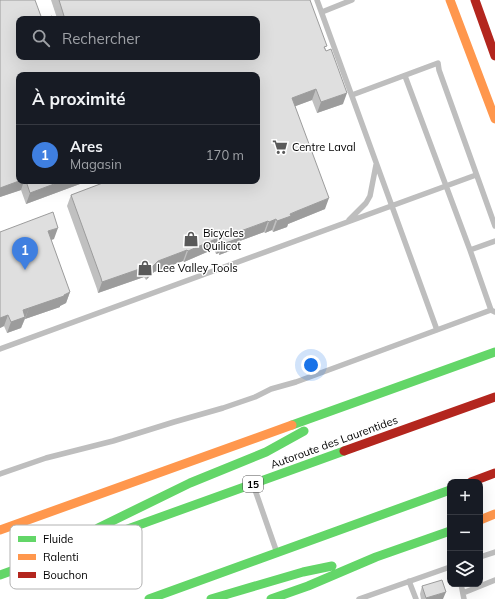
<!DOCTYPE html>
<html lang="fr">
<meta charset="utf-8">
<style>
:root{--surface:#171b24;--page:#20242c;--text:#f1f3f6;--muted:#9ea1a6;--line:#363941;--accent:#0b8043}
body{margin:0;font-family:Mulish,sans-serif;background:var(--page);color:var(--text)}
.controls{position:absolute;right:12px;bottom:12px;display:grid;overflow:hidden;border-radius:8px;box-shadow:0 4px 16px #0002}
.controls button{width:36px;height:36px;display:grid;place-items:center;padding:0;border:0;border-bottom:1px solid var(--line);background:var(--surface);color:var(--text);font:20px sans-serif}
.you{position:absolute;left:311px;top:365px;width:14px;height:14px;margin:-10px;border:3px solid #fff;border-radius:50%;background:#1a73e8;box-shadow:0 0 0 6px #1a73e833}
.badge{display:grid;place-items:center;width:26px;height:26px;border-radius:50%;background:var(--accent);color:#fff;font-size:13px;font-weight:700}
.pin{position:absolute;translate:-50% -33px;filter:drop-shadow(0 1px 2px #0008)}
.pin::after{content:'';position:absolute;top:21px;width:14px;height:12px;background:inherit;clip-path:polygon(0 0,100% 0,50% 100%)}
.list{margin:0;padding:0;list-style:none}
h2{display:flex;justify-content:space-between;align-items:center;height:52px;margin:0;padding:0 16px;font-size:17px}
h2 small{font-size:13px;font-weight:400;color:var(--muted)}
.list li{display:grid;grid-template-columns:26px 1fr auto;gap:12px;align-items:center;box-sizing:border-box;height:60px;padding:0 16px;border-top:1px solid var(--line)}
.list b{display:block;font-size:15px;white-space:nowrap}
.list p{margin:0;font-size:13px;white-space:nowrap;color:var(--muted)}
.list em{font-size:13px;font-style:normal;color:var(--muted)}
.icon{flex:none;width:22px;height:22px;fill:none;stroke:currentColor;stroke-width:2;stroke-linecap:round;stroke-linejoin:round}
.map{position:relative;flex:none;width:495px;height:599px;overflow:hidden}
.search{position:absolute;background:var(--surface);box-shadow:0 4px 16px #0002;left:16px;top:16px;width:244px;height:44px;display:flex;align-items:center;gap:10px;box-sizing:border-box;padding:0 14px;border-radius:8px;color:var(--muted);font-size:15px}
.panel{position:absolute;background:var(--surface);box-shadow:0 4px 16px #0002;left:16px;top:72px;width:244px;height:112px;border-radius:8px}
.map>svg:first-child{display:block}
</style>
<div class="map">
<svg width="495" height="599" viewBox="0 0 495 599">
<rect width="100%" height="100%" fill="#fff"/>
<g fill="none" stroke-linecap="round" stroke-linejoin="round">
<path stroke="#bebebe" stroke-width="5.5" d="M317,0L437,330
M322,12L352,0
M405,76L470,250L491,310
M352,95L438,63L439,70L495,226
M349,220L366,203L370,196L376,165
M470,250L495,241
M0,349L476,175
M0,474L46,458L113,441L174,422L223,408L255,397L271,389L296,382L491,310L495,312
M254,487L276,550
M480,557L495,552
M409,581L416,599
M461,584L464,599
M463,593L495,580
M359,599L450,567"/>
<path stroke="#63d668" stroke-width="9" d="M292,425L495,352
M98,528L190,483L266,452L304,431
M0,575L344,451
M149,599L450,490
M211,599L303,572L332,566
M271,599L308,586L376,557L450,531"/>
<path stroke="#ff974d" stroke-width="9" d="M450,0L495,119
M480,520L495,514
M0,530L292,425"/>
<path stroke="#b3261e" stroke-width="9" d="M475,0L495,56
M344,451L495,397
M471,482L495,473"/>
</g>
<path fill="#c0c0c0" d="M0,0L19,57L57,18L51,0H310L343,104L317,113L312,100L295,106L325,209L293,222L288,224L287,227L273,232L272,230L265,233L264,232L237,242L235,249L219,255V253L216,254L214,249L184,262L183,261L154,272L146,280L144,277L98,293L97,289L67,206L71,195L257,181V75L19,181H88L26,204L21,190L0,197Z
M0,232L54,239L51,240L70,292L66,303L60,306V307L25,319L21,328L7,333L4,326L0,328Z
M422,586L443,599H421L420,594Z"/>
<path fill="#9c9c9c" d="M316,89L312,100L288,109L292,98Z
M347,93L343,104L317,113L321,102Z
M19,181H24L21,190L0,197V188Z
M62,181H88L26,204L30,193Z
M329,198L325,209L293,222L288,224L287,227L273,232L277,221L297,211Z
M276,219L272,230L265,233L269,222Z
M268,221L264,232L237,242L235,249L219,255L223,244L238,232Z
M58,228L54,239L44,242L48,231Z
M218,238L214,249L184,262L188,251Z
M223,242L219,253L216,254L220,243Z
M187,250L183,261L154,272L146,280L150,269L158,261Z
M148,266L144,277L98,293L102,282Z
M70,292L66,303L60,306V307L25,319L29,308Z
M29,308L21,328L7,333L11,322L23,310Z
M8,315L4,326L0,328V318Z
M446,592L443,599H426V598Z"/>
<path fill="#dfdfdf" stroke="#9c9c9c" d="M0,0H35L42,19H19V57H257V19H55L64,16L59,0H310L327,46L324,47L326,51L331,49L347,93L321,102L316,89L292,98L329,198L297,211L290,214L291,216L277,221L276,219L269,222L268,221L238,232L240,236H238L239,238L223,244V242L220,243L218,238L188,251L187,250L158,261L150,269L148,266L102,282L101,278L71,195L108,181H257V75H19V181L0,188Z
M52,16L53,19H45Z
M26,181H62L30,193Z
M53,212L58,228L48,231L70,292L64,295V296L29,308L23,310L25,317L11,322L8,315L0,318V232Z
M442,580L446,592L426,598L422,586Z"/>
<defs>
<g id="supermarket-bare" transform="scale(1.2)"><path d="M-6-5.5h2.5l.6 2H6L4.5 2H-2.5L-4.4-4H-6ZM-1.5 3.2a1.3 1.3 0 1 0 .1 0ZM3 3.2a1.3 1.3 0 1 0 .1 0Z" fill="#595959" stroke="#fff" stroke-width="2.5" paint-order="stroke"/></g>
<g id="shop-bare" transform="scale(1.2)"><path d="M-5-2.5h2.3a2.7 3.5 0 0 1 5.4 0H5L5.5 6h-11ZM-1.5-2.5h3a1.5 2.3 0 0 0-3 0Z" fill="#595959" stroke="#fff" stroke-width="2.5" paint-order="stroke"/></g>
</defs>
<g fill-rule="evenodd">
<use href="#supermarket-bare" x="280" y="147"/>
<use href="#shop-bare" x="191" y="239"/>
<use href="#shop-bare" x="145" y="268"/>
</g>
<g text-anchor="middle" stroke-width="3" stroke-linejoin="round" paint-order="stroke">
<rect fill="#fff" stroke="#4c4c4c" stroke-width="1" x="243" y="476" width="20" height="16" rx="3"/>
<g font-size="10" font-weight="bold" fill="#000">
<text x="253" y="488">15</text>
</g>
<g font-size="11" fill="#000" stroke="#fff" text-anchor="start">
<text x="292" y="151">Centre Laval</text>
<text x="203" y="237">Bicycles<tspan x="203" dy="13">Quilicot</tspan></text>
<text x="157" y="272">Lee Valley Tools</text>
</g>
<g font-size="11" fill="#000" stroke="#fff">
<text transform="translate(334 442) rotate(-20)" y="4">Autoroute des Laurentides</text>
</g>
</g>
<rect x="10" y="525" width="132" height="64" rx="6" fill="#fff" stroke="#b2b2b2" stroke-width="1"/>
<rect x="18" y="536" width="18" height="6" fill="#63d668"/>
<rect x="18" y="554" width="18" height="6" fill="#ff974d"/>
<rect x="18" y="572" width="18" height="6" fill="#b3261e"/>
<g font-size="11" fill="#000">
<text x="43" y="543">Fluide</text>
<text x="43" y="561">Ralenti</text>
<text x="43" y="579">Bouchon</text>
</g>
</svg>
<div class="controls">
<button>+</button>
<button>−</button>
<button><svg class="icon" aria-label="layers" viewBox="0 0 24 24"><path d="M12 4l9 5-9 5-9-5zM3 14l9 5 9-5"/></svg></button>
</div>
<div class="you"></div>
<div class="pin badge" style="left:25px;top:270px;background:#3f7fe0">1</div>
<div class="search"><svg class="icon" aria-label="search" viewBox="0 0 24 24"><circle cx="10" cy="10" r="6"/><path d="M15 15l6 6"/></svg>Rechercher</div>
<section class="panel">
<h2>À proximité<small></small></h2>
<ul class="list">
<li><span class="badge" style="background:#3f7fe0">1</span><div><b>Ares</b><p>Magasin</p></div><em>170 m</em></li>
</ul>
</section>
</div>
